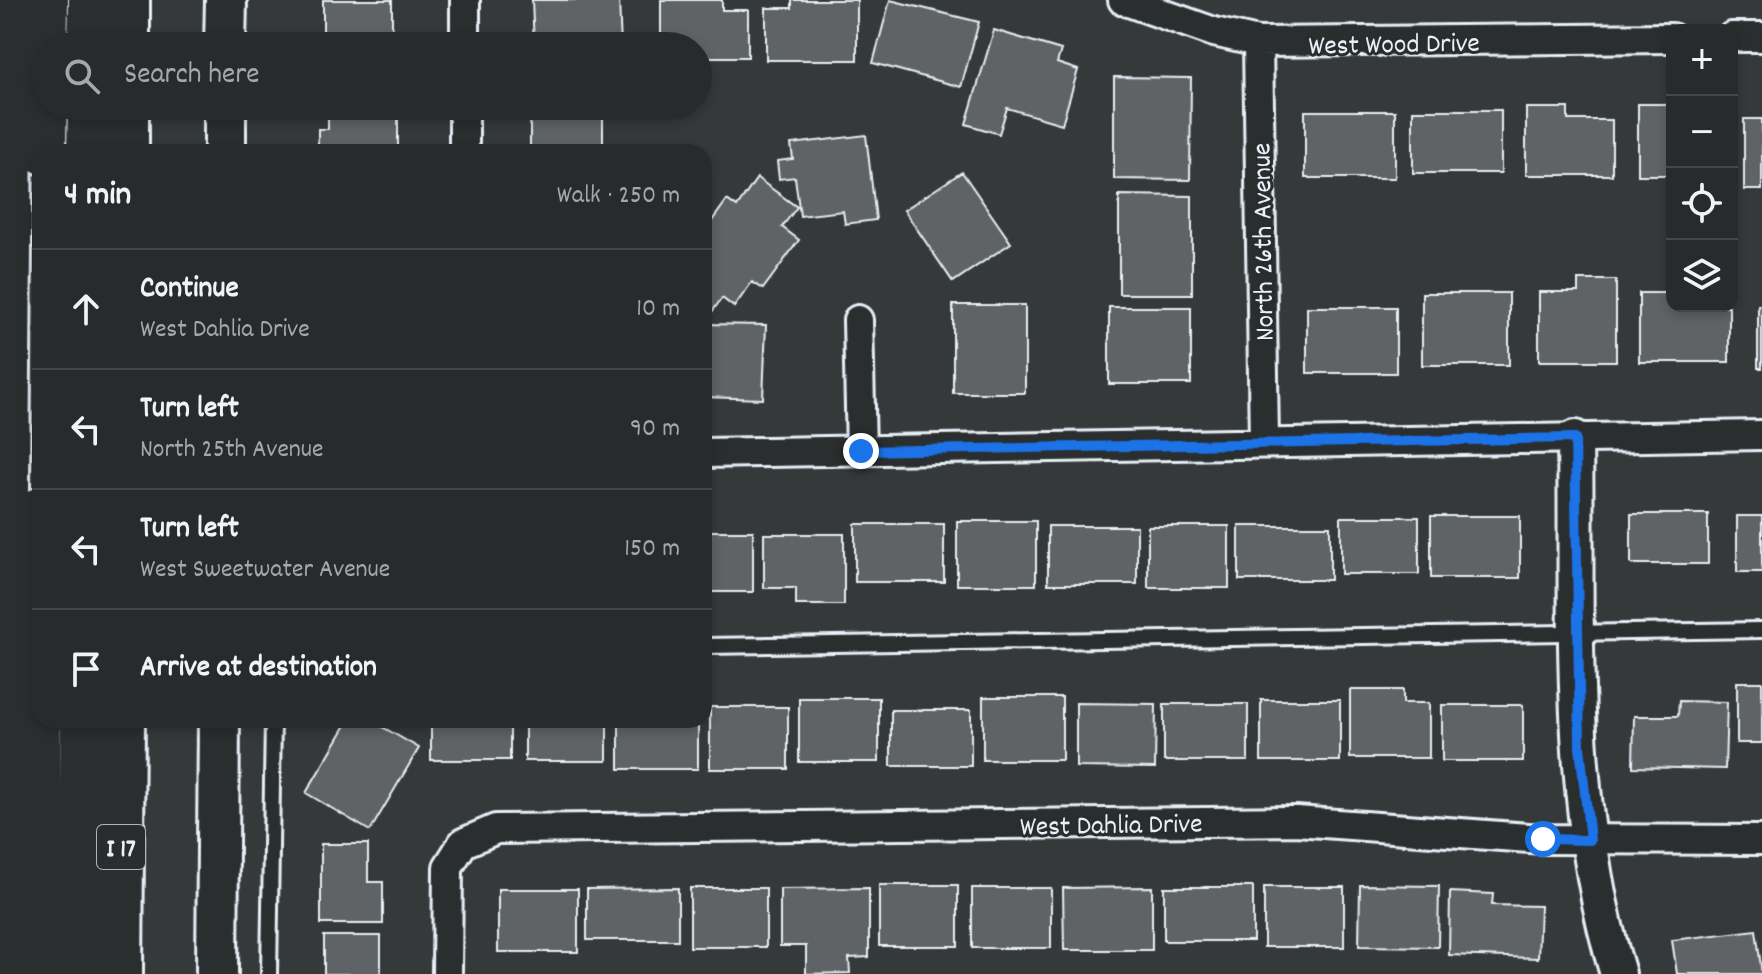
<!DOCTYPE html>
<meta charset="utf-8">
<style>
:root{--surface:#282b2c;--page:#343738;--text:#f1f3f6;--muted:#a5a7a9;--line:#444748}
body{margin:0;font-family:Dekko,sans-serif;background:var(--page);color:var(--text)}
.controls{position:absolute;right:24px;top:24px;display:grid;overflow:hidden;border-radius:16px;box-shadow:0 4px 12px #0003}
.controls button{width:72px;height:72px;display:grid;place-items:center;padding:0;border:0;border-bottom:2px solid var(--line);background:var(--surface);color:var(--text);font:40px sans-serif}
.stop{position:absolute;width:24px;height:24px;margin:-18px;border:6px solid #1a73e8;border-radius:50%;background:#fff}
.stop.end{background:#1a73e8;border-color:#fff;box-shadow:0 2px 8px #0008}
.list{margin:0;padding:0;list-style:none}
h2{display:flex;justify-content:space-between;align-items:center;height:104px;margin:0;padding:0 32px;font-size:34px}
h2 small{font-size:26px;font-weight:400;color:var(--muted)}
.list li{display:grid;grid-template-columns:52px 1fr auto;gap:24px;align-items:center;box-sizing:border-box;height:120px;padding:0 32px;border-top:2px solid var(--line)}
.list b{display:block;font-size:30px;white-space:nowrap}
.list p{margin:0;font-size:26px;white-space:nowrap;color:var(--muted)}
.list em{font-size:26px;font-style:normal;color:var(--muted)}
.icon{flex:none;width:44px;height:44px;fill:none;stroke:currentColor;stroke-width:2;stroke-linecap:round;stroke-linejoin:round}
.map{position:relative;flex:none;width:1762px;height:974px;overflow:hidden}
.search{position:absolute;background:var(--surface);box-shadow:0 4px 12px #0003;left:32px;top:32px;width:680px;height:88px;display:flex;align-items:center;gap:20px;box-sizing:border-box;padding:0 28px;border-radius:44px;color:var(--muted);font-size:30px}
.panel{position:absolute;background:var(--surface);box-shadow:0 4px 12px #0003;left:32px;top:144px;width:680px;height:584px;border-radius:24px}
.map>svg:first-child{display:block}
</style>
<div class="map">
<svg width="1762" height="974" viewBox="0 0 1762 974">
<rect width="100%" height="100%" fill="#35393a"/>
<filter id="ink" filterUnits="userSpaceOnUse"><feTurbulence type="fractalNoise" baseFrequency=".0125" numOctaves="2"/><feDisplacementMap in="SourceGraphic" scale="16" xChannelSelector="R" yChannelSelector="G"/><feConvolveMatrix kernelMatrix="1 2 1 2 8 2 1 2 1" color-interpolation-filters="sRGB"/></filter>
<g filter="url(#ink)">
<path fill="#5f6365" stroke="#e8f1f8" stroke-width="2" d="M323,0H392V46H323Z
M532,0H619L621,46H534Z
M661,0H722V10H748V57H698V46H661Z
M792,0H857V60H766V8H792Z
M890,0L979,22L961,87L873,63Z
M994,30L1061,50L1057,63L1078,70L1062,124L1007,108L999,134L966,124Z
M1114,77L1191,78L1190,180L1114,179Z
M1638,104H1672V175H1638Z
M328,106H382V111H398V152H318V129H328Z
M567,106H603V152H530V115H567Z
M1526,108H1568V120H1612V175H1526Z
M1413,110H1501V173H1413Z
M1305,111H1395V178H1305Z
M1744,119H1762V190H1744Z
M866,135L876,220L845,224L843,211L800,216L795,177L779,179L777,161L793,159L791,144Z
M962,172L1011,243L953,282L904,210Z
M757,178L797,207L782,227L799,240L763,289L752,282L734,307L722,298L710,315L704,311V232L727,200L737,207Z
M1119,195L1192,196V294H1119Z
M1578,280H1616V361H1539V292H1578Z
M1422,293H1509V365H1422Z
M1639,293H1672V306H1729V362H1639Z
M953,305H1025V393H953Z
M1758,305H1762V368H1758Z
M1109,307H1191V384H1109Z
M1307,307H1396V373H1307Z
M704,324L766,325L763,399L704,397Z
M1631,514H1708V564H1631Z
M1431,516H1520V578H1431Z
M1737,516H1762V572H1737Z
M1341,517H1419V574H1341Z
M957,521H1036V585H957Z
M855,524H944V582H855Z
M1048,526H1137V584H1048Z
M1148,526H1229V588H1148Z
M1239,526H1330V580H1239Z
M704,531H753V592H704Z
M764,534H844V605H796V588H764Z
M1737,682H1762V743H1737Z
M1350,690H1403V703H1429V758H1350Z
M983,697H1062V760H983Z
M799,698H879V762H799Z
M1261,700H1340V761H1261Z
M1679,701L1727,702L1725,769L1633,767L1634,716H1678Z
M1076,703L1156,704L1155,768L1076,767Z
M1164,704H1248V761H1164Z
M1442,705H1523V761H1442Z
M710,707H788V769H710Z
M891,710H971V766H891Z
M349,720H370L419,748L370,831L306,793Z
M431,720H510V760H431Z
M525,720H607V761H525Z
M619,721H698V769H619Z
M321,844H368V882H383V924H321Z
M879,885H958V946H879Z
M1360,885L1439,886L1438,947L1359,946Z
M1152,887V950H1064L1063,888Z
M1164,887H1253V941H1164Z
M1264,887H1344V947H1264Z
M678,888V940H587V889Z
M690,888H766V947H690Z
M869,888V957L849,958L850,973L806,974V946H780V889Z
M972,888H1051V948H972Z
M498,889H578V952H498Z
M1450,892L1493,894L1492,905L1540,906L1538,958L1449,955Z
M1756,930L1762,974H1677L1672,940Z
M324,936H381V974H324Z"/>
<g fill="none" stroke-linecap="round" stroke-linejoin="round">
<g stroke="#e8f1f8" stroke-width="20">
<path id="service" d="M704,646L1762,630
M269,974L273,720"/>
</g>
<g stroke="#e8f1f8" stroke-width="34">
<path id="minor" d="M1123,0L1214,32L1258,42L1672,38
M1732,37H1762
M1258,42L1264,442
M465,46V0
M464,152V106
M858,320L861,451
M704,453L1762,435
M447,974L448,867L463,843L496,829L1296,821L1543,839L1762,840"/>
</g>
<g stroke="#e8f1f8" stroke-width="40">
<path id="tertiary" d="M1575,438C1578,616 1565,802 1618,974"/>
</g>
<g stroke="#e8f1f8" stroke-width="46">
<path id="secondary" d="M225,46L226,0
M225,152V106
M217,974L219,720"/>
</g>
<g stroke="#e8f1f8" stroke-width="50">
<path id="motorway" d="M90,46L91,0
M127,46V0
M44,152L46,0
M89,152L90,106
M126,152V106
M3,974L11,0
M37,974L40,510
M80,974L83,720
M120,974L122,720"/>
</g>
<use href="#service" stroke="#2a2d2e" stroke-width="14"/>
<use href="#minor" stroke="#2a2d2e" stroke-width="28"/>
<use href="#tertiary" stroke="#2a2d2e" stroke-width="34"/>
<use href="#secondary" stroke="#2a2d2e" stroke-width="40"/>
<use href="#motorway" stroke="#2a2d2e" stroke-width="44"/>
</g>
</g>
<g fill="none" stroke-linecap="round" stroke-linejoin="round" filter="url(#ink)">
<path stroke="#1a73e8" stroke-width="10" d="M861,451L1575,438L1580,747L1590,840L1543,839"/>
</g>
<g text-anchor="middle" stroke-width="6" stroke-linejoin="round" paint-order="stroke">
<rect fill="#2a2d2e" stroke="#afb6bb" stroke-width="2" x="97" y="825" width="48" height="44" rx="6"/>
<g font-size="26" font-weight="bold" fill="#e8f1f8">
<text x="121" y="856">I 17</text>
</g>
<g font-size="28" fill="#e8f1f8" stroke="#2a2d2e">
<text transform="translate(1394 42) rotate(-1)" y="10">West Wood Drive</text>
<text transform="translate(1261 242) rotate(-91)" y="10">North 26th Avenue</text>
<text transform="translate(1111 823) rotate(-1)" y="10">West Dahlia Drive</text>
</g>
</g>
</svg>
<div class="controls">
<button>+</button>
<button>−</button>
<button><svg class="icon" aria-label="locate" viewBox="0 0 24 24"><circle cx="12" cy="12" r="6"/><path d="M12 2v4M12 18v4M2 12h4M18 12h4"/></svg></button>
<button><svg class="icon" aria-label="layers" viewBox="0 0 24 24"><path d="M12 4l9 5-9 5-9-5zM3 14l9 5 9-5"/></svg></button>
</div>
<div class="stop" style="left:1543px;top:839px"></div>
<div class="stop end" style="left:861px;top:451px"></div>
<div class="search"><svg class="icon" aria-label="search" viewBox="0 0 24 24"><circle cx="10" cy="10" r="6"/><path d="M15 15l6 6"/></svg>Search here</div>
<section class="panel">
<h2>4 min<small>Walk · 250 m</small></h2>
<ul class="list">
<li><svg class="icon" aria-label="ahead" viewBox="0 0 24 24"><path d="M12 20V5M6 11l6-6 6 6"/></svg><div><b>Continue</b><p>West Dahlia Drive</p></div><em>10 m</em></li>
<li><svg class="icon" aria-label="left" viewBox="0 0 24 24"><path d="M17 20v-9H6M10 6l-5 5 5 5"/></svg><div><b>Turn left</b><p>North 25th Avenue</p></div><em>90 m</em></li>
<li><svg class="icon" aria-label="left" viewBox="0 0 24 24"><path d="M17 20v-9H6M10 6l-5 5 5 5"/></svg><div><b>Turn left</b><p>West Sweetwater Avenue</p></div><em>150 m</em></li>
<li><svg class="icon" aria-label="arrive" viewBox="0 0 24 24"><path d="M6 21V4h12l-3 4 3 4H6"/></svg><div><b>Arrive at destination</b></div></li>
</ul>
</section>
</div>
